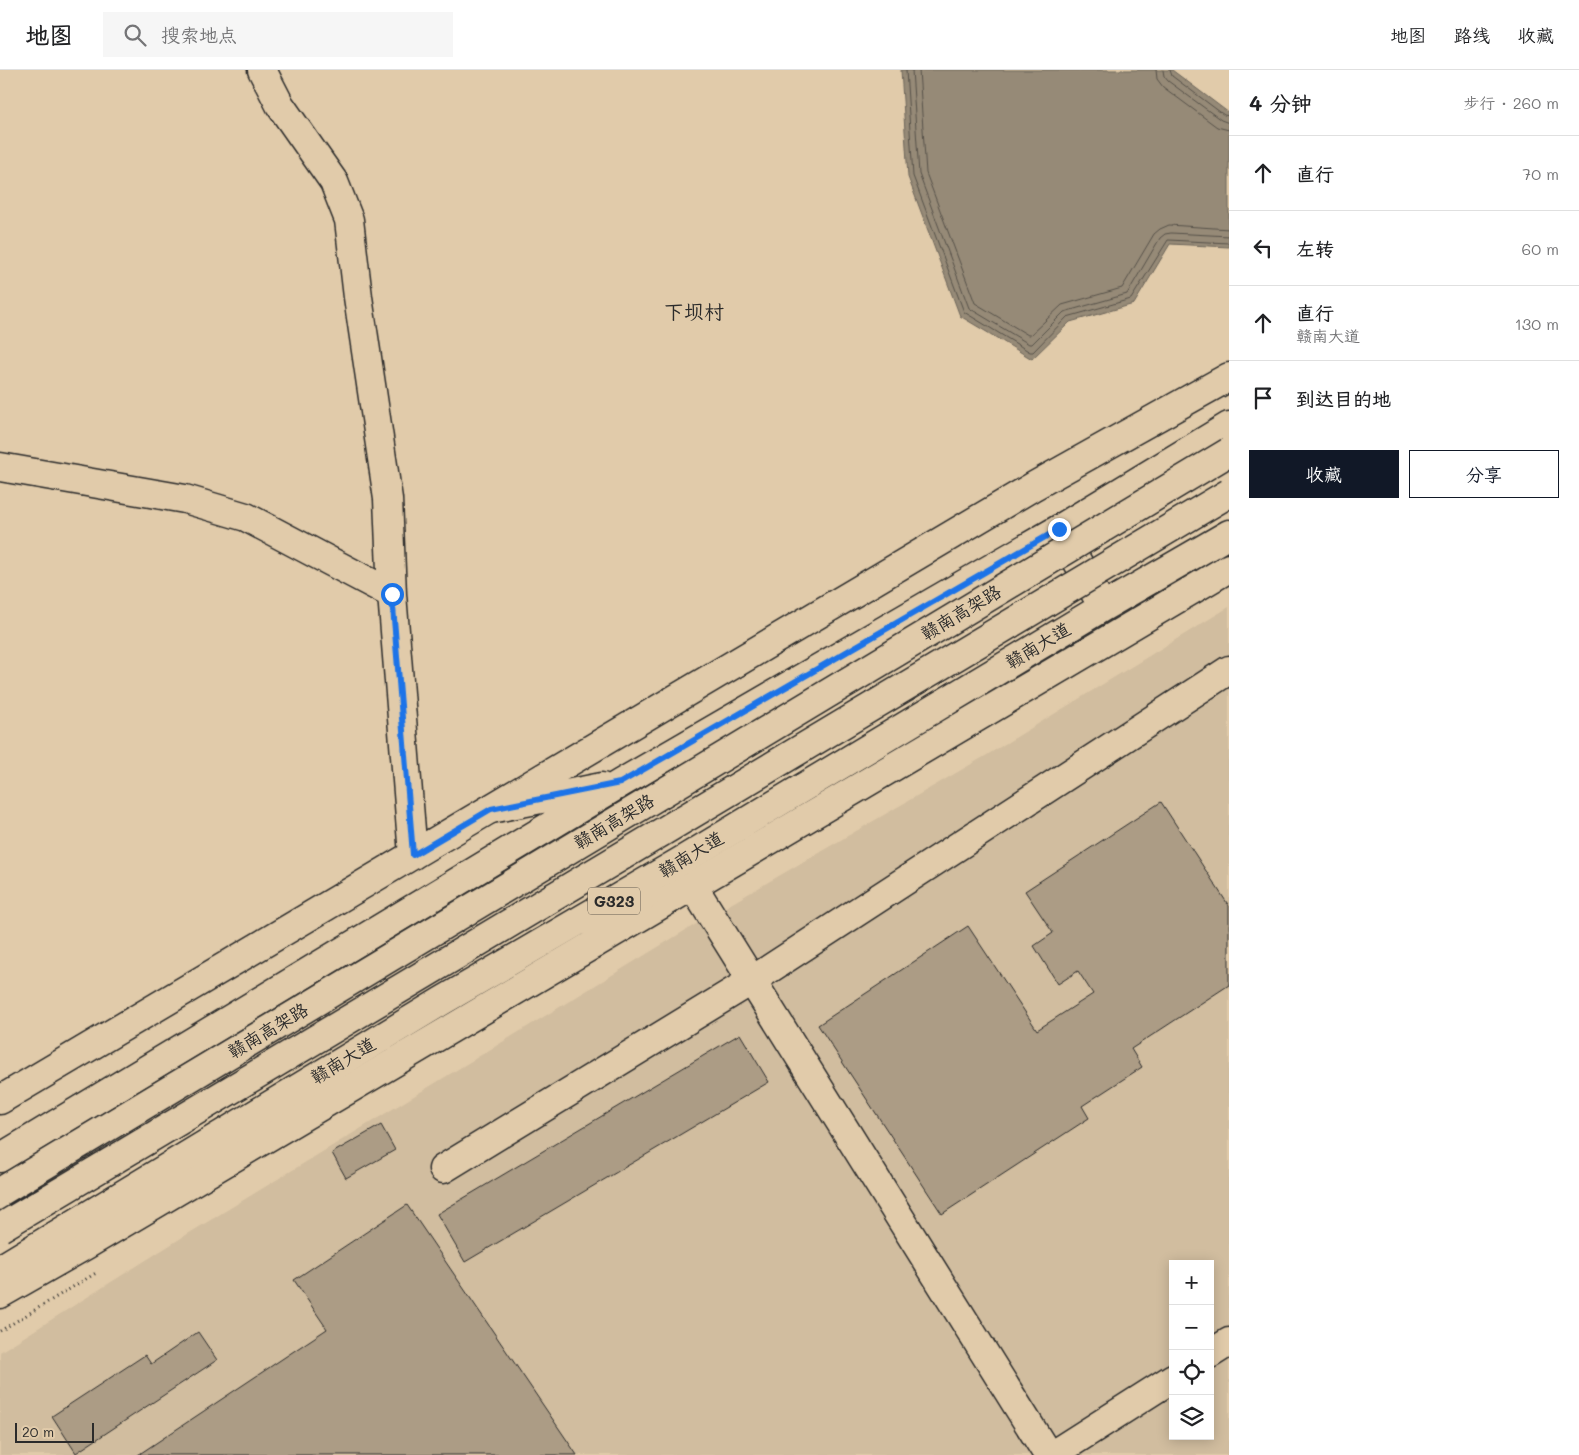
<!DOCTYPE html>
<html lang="zh">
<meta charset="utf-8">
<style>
:root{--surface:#fff;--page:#f6f6f6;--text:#202124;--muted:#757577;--line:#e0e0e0;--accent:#111827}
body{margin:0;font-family:Mali,"LXGW WenKai TC",sans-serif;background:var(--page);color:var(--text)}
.controls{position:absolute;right:15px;bottom:15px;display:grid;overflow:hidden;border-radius:0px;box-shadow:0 2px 12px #0003}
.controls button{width:45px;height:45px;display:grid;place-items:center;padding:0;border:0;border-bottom:1px solid var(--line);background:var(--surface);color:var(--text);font:25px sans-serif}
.scale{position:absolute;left:15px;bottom:12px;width:79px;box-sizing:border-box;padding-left:5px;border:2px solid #2b2b2b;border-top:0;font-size:14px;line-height:18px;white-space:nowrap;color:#2b2b2b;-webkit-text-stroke:4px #e1cbaa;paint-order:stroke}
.stop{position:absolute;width:15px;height:15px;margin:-11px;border:4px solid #1a73e8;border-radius:50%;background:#fff}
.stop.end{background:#1a73e8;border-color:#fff;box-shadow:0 1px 5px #0008}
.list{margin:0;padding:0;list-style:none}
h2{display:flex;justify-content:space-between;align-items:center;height:65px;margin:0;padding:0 20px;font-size:21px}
h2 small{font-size:16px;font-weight:400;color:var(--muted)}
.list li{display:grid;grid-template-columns:32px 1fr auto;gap:15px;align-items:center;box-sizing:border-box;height:75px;padding:0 20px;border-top:1px solid var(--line)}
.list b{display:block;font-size:19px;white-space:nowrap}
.list p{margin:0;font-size:16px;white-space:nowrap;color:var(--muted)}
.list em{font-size:16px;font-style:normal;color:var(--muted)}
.actions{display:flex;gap:10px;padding:15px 20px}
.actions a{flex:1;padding:11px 0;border:1px solid var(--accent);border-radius:0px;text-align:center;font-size:18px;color:var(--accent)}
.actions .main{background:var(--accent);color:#fff}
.icon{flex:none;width:28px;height:28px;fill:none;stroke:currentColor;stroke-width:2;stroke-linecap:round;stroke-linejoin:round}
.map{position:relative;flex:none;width:1229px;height:1385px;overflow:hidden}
header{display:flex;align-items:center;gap:30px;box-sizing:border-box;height:70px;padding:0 25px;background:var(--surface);border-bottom:1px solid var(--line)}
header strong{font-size:24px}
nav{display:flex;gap:28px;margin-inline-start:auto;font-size:18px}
.search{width:350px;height:45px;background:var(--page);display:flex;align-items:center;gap:12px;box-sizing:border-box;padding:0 18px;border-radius:0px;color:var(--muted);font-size:19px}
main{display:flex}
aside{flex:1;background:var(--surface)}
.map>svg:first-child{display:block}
</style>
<header>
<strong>地图</strong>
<div class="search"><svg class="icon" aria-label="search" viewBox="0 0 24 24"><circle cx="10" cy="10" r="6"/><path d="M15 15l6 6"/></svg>搜索地点</div>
<nav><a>地图</a><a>路线</a><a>收藏</a></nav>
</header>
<main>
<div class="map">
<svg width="1229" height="1385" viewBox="0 0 1229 1385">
<rect width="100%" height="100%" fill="#e1cbaa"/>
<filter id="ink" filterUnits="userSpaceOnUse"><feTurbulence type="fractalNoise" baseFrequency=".02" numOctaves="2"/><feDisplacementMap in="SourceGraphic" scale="10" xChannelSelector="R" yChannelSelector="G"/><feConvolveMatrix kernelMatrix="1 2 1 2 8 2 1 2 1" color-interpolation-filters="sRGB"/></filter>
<g filter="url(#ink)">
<path fill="#d1bd9f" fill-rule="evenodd" d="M1229,537V1385H0V1282L186,1165L686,860L987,685ZM1173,1194H1210V1366H1173Z"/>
<path fill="#968a77" stroke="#6b6459" d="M901,0H1172L1229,43V177L1170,174L1134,234L1070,252L1032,289L960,246L908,107Z"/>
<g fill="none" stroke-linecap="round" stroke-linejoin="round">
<path stroke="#565149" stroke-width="1" d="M906,0L913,106L964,242L1030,282H1033L1067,247L1131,229L1168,170L1229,173
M912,0L919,104L969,238L1029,274H1032L1064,242L1127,224L1160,168L1165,164L1171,163L1229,166
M919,0L926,103L975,233L1028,265H1030L1062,235L1122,218L1154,164L1160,159L1169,155L1229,159
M1156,0L1157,9L1163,17L1217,57L1229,60
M1163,0L1164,6L1168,11L1221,50L1229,53
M1170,0L1172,6L1224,45L1229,46"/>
</g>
<path fill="#ac9c85" stroke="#2b2b2b" d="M1161,732L1229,836V915L1131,979L1142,997L1082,1036L1089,1048L942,1144L818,955L968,856L1037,960L1093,924L1078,901L1058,914L1034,876L1053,863L1025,821Z
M740,964L769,1012L465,1192L437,1144Z
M381,1055L395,1080L346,1108L332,1083Z
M407,1135L577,1385H138L327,1259L294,1210Z
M198,1262L217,1290L76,1383L52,1346L145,1285L151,1294Z"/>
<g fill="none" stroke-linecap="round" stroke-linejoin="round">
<g stroke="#2b2b2b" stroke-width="31">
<path id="minor" d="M262,0L280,35L334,112L349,150L358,227L388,429L392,524
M0,397L185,429L246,447L392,524L413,785
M693,816L1048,1385
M0,1030L1034,416L1229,307
M443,1099L751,911L1229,600
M0,1224L86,1175L1229,498
M1210,1284L1229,1272
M1052,1385L1173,1308"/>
</g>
<g stroke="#2b2b2b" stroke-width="31">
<path id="major" d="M1059,459L1099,530
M491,739L602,717
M594,874L647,824
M0,1088L621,713L1059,459L1229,356
M0,1199L442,931L681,791L1103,537L1229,464"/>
</g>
<path stroke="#2b2b2b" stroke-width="3" stroke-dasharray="1 4" stroke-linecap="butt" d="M0,1261L96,1203"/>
<use href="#minor" stroke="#e1cbaa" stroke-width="28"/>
<use href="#major" stroke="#e1cbaa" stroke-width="28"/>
<g stroke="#2b2b2b" stroke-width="31" stroke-linecap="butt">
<path id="highway-bridge" d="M0,1122L1229,382
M0,1158L1229,423"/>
</g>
<use href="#highway-bridge" stroke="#e1cbaa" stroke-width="28"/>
</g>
</g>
<g fill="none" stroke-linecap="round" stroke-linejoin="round" filter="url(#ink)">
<path stroke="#1a73e8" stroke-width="6" d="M392,524L413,785L491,739L620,713L1059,459"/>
</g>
<g text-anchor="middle" stroke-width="4.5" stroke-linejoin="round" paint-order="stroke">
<rect fill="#e1cbaa" stroke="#625b51" stroke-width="1" x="588" y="817.5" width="52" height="27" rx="4"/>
<g font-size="16" font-weight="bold" fill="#2b2b2b">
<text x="614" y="837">G323</text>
</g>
<g font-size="18" fill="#2b2b2b" stroke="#e1cbaa">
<text transform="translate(961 543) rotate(-31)" y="6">赣南高架路</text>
<text transform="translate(1038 576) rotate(-31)" y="6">赣南大道</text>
<text transform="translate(614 752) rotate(-31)" y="6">赣南高架路</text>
<text transform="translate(691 785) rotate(-31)" y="6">赣南大道</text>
<text transform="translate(268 961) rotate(-31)" y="6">赣南高架路</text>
<text transform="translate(343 991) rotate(-31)" y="6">赣南大道</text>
</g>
<g font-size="20" fill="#2b2b2b" stroke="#e1cbaa">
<text x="694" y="249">下坝村</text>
</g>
</g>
</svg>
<div class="controls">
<button>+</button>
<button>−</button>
<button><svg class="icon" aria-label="locate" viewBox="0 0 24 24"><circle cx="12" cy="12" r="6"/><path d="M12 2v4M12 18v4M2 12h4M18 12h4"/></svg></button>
<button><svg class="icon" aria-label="layers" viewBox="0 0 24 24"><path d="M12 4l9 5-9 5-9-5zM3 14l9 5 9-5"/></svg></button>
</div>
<div class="scale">20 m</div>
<div class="stop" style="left:392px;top:524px"></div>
<div class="stop end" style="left:1059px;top:459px"></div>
</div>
<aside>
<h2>4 分钟<small>步行 · 260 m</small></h2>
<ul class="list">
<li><svg class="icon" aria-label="ahead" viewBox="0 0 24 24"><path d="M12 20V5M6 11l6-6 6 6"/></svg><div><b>直行</b></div><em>70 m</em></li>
<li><svg class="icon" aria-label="left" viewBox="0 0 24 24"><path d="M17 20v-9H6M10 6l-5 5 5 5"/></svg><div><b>左转</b></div><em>60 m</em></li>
<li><svg class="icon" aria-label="ahead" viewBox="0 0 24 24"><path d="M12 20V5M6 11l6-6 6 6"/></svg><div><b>直行</b><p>赣南大道</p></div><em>130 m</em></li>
<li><svg class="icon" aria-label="arrive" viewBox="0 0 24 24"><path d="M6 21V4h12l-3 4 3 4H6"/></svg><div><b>到达目的地</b></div></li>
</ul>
<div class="actions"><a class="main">收藏</a><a>分享</a></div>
</aside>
</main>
